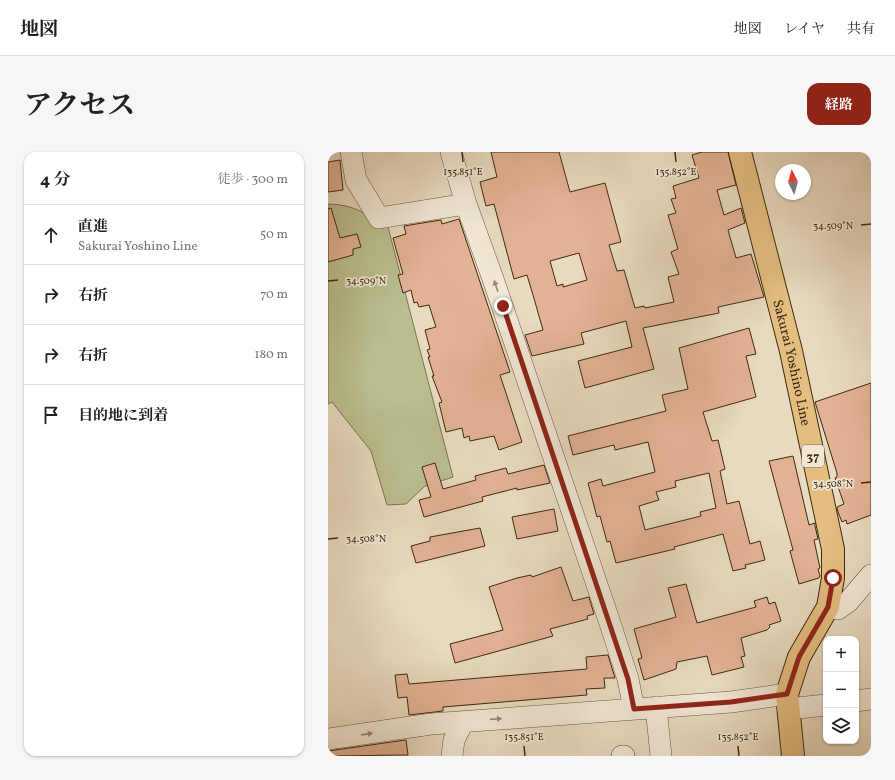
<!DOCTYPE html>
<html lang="ja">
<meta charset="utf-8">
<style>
:root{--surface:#fff;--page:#f6f6f6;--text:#222;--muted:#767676;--line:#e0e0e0;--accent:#8f2418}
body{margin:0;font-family:Vollkorn,"Noto Serif JP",serif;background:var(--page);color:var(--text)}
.controls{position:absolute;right:12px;bottom:12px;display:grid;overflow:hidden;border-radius:8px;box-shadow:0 1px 3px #0004}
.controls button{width:36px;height:36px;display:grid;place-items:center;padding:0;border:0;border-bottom:1px solid var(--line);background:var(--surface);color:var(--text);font:20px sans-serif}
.compass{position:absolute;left:447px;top:12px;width:36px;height:36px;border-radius:50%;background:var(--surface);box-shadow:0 1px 3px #0004;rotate:354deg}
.stop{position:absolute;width:12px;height:12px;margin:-9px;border:3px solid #8f2418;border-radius:50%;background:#fff}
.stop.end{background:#8f2418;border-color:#fff;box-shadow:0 1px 4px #0008}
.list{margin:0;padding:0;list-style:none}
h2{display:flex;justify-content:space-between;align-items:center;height:52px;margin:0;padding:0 16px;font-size:17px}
h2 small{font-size:13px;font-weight:400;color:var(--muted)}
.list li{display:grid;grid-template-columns:26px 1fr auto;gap:12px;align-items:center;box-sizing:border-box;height:60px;padding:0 16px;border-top:1px solid var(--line)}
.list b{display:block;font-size:15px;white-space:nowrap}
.list p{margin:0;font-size:13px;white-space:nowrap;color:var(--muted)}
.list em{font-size:13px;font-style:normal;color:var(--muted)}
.icon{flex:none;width:22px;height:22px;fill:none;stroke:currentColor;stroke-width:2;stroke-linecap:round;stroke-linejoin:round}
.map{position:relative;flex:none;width:543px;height:604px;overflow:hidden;border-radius:12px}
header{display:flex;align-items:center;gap:24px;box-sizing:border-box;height:56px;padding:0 20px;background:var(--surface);border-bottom:1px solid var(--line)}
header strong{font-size:19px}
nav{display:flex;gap:22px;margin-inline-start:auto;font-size:14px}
.intro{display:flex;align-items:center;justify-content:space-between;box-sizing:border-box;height:96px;padding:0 24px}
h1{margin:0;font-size:28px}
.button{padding:10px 18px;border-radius:12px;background:var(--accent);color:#fff;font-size:14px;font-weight:700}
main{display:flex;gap:24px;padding:0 24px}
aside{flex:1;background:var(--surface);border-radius:12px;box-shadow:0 1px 3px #0004}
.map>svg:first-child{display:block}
</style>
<header>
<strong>地図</strong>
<nav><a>地図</a><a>レイヤ</a><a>共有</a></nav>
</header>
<div class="intro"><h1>アクセス</h1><a class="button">経路</a></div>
<main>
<aside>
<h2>4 分<small>徒歩 · 300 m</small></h2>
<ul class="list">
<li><svg class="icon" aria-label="ahead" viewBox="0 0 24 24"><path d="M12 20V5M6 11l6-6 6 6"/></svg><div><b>直進</b><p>Sakurai Yoshino Line</p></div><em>50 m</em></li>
<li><svg class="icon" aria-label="right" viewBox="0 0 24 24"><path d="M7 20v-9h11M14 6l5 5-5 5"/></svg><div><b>右折</b></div><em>70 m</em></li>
<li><svg class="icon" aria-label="right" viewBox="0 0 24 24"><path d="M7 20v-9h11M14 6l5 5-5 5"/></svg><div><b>右折</b></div><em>180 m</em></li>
<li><svg class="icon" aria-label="arrive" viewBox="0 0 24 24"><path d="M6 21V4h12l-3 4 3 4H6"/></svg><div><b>目的地に到着</b></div></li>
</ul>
</aside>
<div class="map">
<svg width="543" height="604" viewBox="0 0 543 604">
<rect width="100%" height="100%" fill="#e8dabf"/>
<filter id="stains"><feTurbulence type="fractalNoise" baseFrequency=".005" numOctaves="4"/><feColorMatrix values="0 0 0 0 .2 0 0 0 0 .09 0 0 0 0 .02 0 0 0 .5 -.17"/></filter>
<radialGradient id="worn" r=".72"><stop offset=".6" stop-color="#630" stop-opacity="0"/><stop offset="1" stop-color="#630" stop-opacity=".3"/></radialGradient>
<path fill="#babe8f" stroke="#7c7450" d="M0,52C24,52 40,62 60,75L125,325L97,334L78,352L59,353L43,299L4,250L0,252Z"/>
<path fill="#e3b295" stroke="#3e2a10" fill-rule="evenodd" d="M163,0H231L242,40L277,31L293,90L281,93L289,119L296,118L307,156L316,154L317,156L346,150L340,125L351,122L343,100L350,97L340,63L348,61L343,47L348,46L345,34L371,26L364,3L374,0H400L408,33L389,38L396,63L413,56L417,71L400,78L408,106L423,102L436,145L390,155L391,161L315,176L326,217L257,236L250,209L304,195L298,169L253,181L256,192L204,204L197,183L215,178L205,143L199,123L186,127L166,52L158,54L152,30L169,25ZM251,101L259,128L235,135V132L229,134L222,109Z
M12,8L15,38L0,40V10Z
M3,56L12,86L29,82L33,95L25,97V103L0,110V57Z
M131,67L182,220L172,223L194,290L171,298L166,284L142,289L141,284L136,286L134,276L118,280L111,251L114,250L104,224H106L100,205H102L99,198L102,197L97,178L108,175L101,153L91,155L89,150L86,151L83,138L75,141L70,123L75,122L65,86L78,82L76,74L113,68L114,72Z
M421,176L428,202L418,204L428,245L375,260L384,289L390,288L397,317L392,319L399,352L411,349L422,392L432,389L437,408L417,413L418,416L405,419L395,382L346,395L347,397L288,411L282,389L279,390L272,364L269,365L260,331L273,327L275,334L327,320L320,290L287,298L286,293L245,303L240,284L338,259L334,243L360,237L351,196ZM381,321L388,356L372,360L373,364L317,378L311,354L331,348L328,340L348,335L347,329Z
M543,231V363L519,372L518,368L514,370L510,360L509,355L516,352L507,326L509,325V321L487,250Z
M465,304L481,373L487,371V374L490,387L486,388L492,416L490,417L492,424L491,426L471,432L462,399L465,398L441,309Z
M107,311L115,337L148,328L147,324L178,316L180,322L216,313L222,331L189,338V336L154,345L155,349L96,365L91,348L103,345L94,315Z
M226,357L230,379L189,387L184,365Z
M152,376L157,394L88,411L83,394L102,389V385Z
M233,415L245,449L261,445L266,462L259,464L260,467L222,477L225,484L127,511L122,492L175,478L161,435L189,426L203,423L204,425Z
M358,432L369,471L428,455L426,449L439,445L441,452L447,450L453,469L441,473L442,475L439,478L413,486L417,504L413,505L416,515L384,523L379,504L349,510L348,517L316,528L310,507L314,506L306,477L348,465L340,436Z
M280,503L287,526H276L277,536L258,537L259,543L115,555V559L81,563L79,545L70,546L67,523L79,522L81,532L259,517L258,505Z
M78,588L80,603L0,604V599Z"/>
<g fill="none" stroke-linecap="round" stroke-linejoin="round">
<g stroke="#68563c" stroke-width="22">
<path id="minor" d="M23,0L28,28L51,66L138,52
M123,0L138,52L164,124L281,468L300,527L306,557
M500,455L510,457L520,450L543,423
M528,549L543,547
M328,555L333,604
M460,557L498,553
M0,587L103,572L403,550L459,542
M124,604L126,588L135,570
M294,604H296"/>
</g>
<g stroke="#3e2a10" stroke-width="24">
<g id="major">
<path id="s1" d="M412,0L463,199L505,397V426L500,455L471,505L459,542L465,604"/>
</g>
</g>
<use href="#minor" stroke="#f0e7d5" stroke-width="21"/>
<use href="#major" stroke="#e4bd80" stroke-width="22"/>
</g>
<defs><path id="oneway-solid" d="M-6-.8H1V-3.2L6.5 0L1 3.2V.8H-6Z"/></defs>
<g fill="#978872">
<use href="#oneway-solid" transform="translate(168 134) rotate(-109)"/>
<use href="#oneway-solid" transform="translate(168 567) rotate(-4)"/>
<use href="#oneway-solid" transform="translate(39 582) rotate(-8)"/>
</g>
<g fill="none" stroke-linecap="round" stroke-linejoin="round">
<path stroke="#8f2418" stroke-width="5" d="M175,154L300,527L306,557L403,550L459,542L471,505L500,455L505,426"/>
</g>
<path fill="none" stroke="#3e2a10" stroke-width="1.5" d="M134,0L135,10M347,0L348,10M533,73L543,72M0,129L10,128M533,331L543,330M0,387L10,386M196,594L197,604M410,594L411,604"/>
<g text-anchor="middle" stroke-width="3.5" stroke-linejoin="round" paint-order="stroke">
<rect fill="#f0e7d5" stroke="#73634b" stroke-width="1" x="474" y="293" width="22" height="22" rx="3"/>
<g font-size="13" font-weight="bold" fill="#3e2a10">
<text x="485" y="309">37</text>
</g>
<g font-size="14" fill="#3e2a10" stroke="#f0e7d5">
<text dy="5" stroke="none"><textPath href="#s1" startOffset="217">Sakurai Yoshino Line</textPath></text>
</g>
</g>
<g font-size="10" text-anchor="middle" fill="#3e2a10" stroke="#f0e7d5" stroke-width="3.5" stroke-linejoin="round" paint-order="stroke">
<text x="135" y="23">135.851°E</text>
<text x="348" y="23">135.852°E</text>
<text x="505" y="77">34.509°N</text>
<text x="38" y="132">34.509°N</text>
<text x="505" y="335">34.508°N</text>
<text x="38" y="390">34.508°N</text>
<text x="196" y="588">135.851°E</text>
<text x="410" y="588">135.852°E</text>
</g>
<rect width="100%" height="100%" filter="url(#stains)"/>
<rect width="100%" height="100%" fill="url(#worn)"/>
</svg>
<div class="controls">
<button>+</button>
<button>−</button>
<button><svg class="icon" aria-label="layers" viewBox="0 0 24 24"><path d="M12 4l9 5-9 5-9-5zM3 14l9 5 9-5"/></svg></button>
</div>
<svg class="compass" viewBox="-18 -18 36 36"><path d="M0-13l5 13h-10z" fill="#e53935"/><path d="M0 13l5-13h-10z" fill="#767676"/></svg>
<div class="stop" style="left:505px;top:426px"></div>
<div class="stop end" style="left:175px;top:154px"></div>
</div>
</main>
